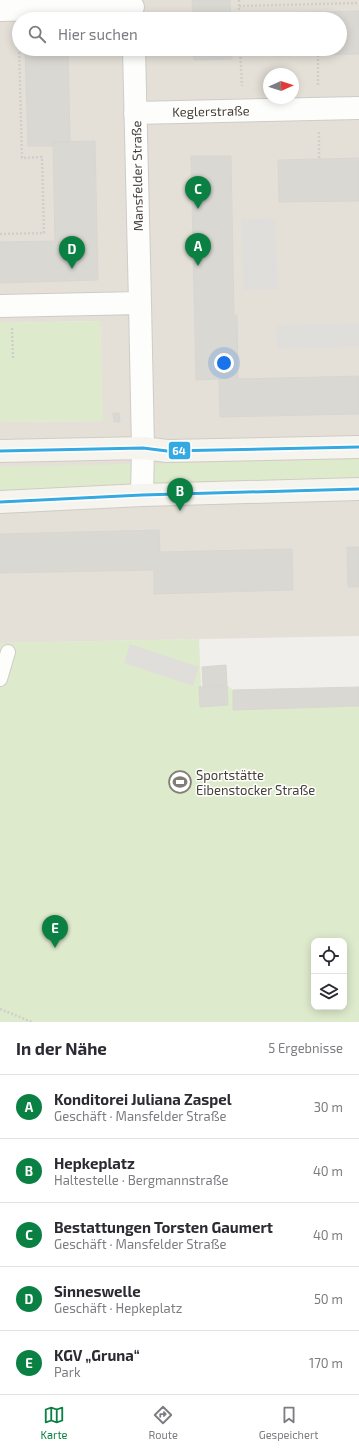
<!DOCTYPE html>
<html lang="de">
<meta charset="utf-8">
<style>
:root{--surface:#fff;--page:#f7f7f7;--text:#2b2b33;--muted:#7c7c81;--line:#e1e1e2;--accent:#0b8043}
body{margin:0;font-family:"Exo 2",sans-serif;background:var(--page);color:var(--text)}
.controls{position:absolute;right:12px;bottom:12px;display:grid;overflow:hidden;border-radius:8px;box-shadow:0 2px 10px #0003}
.controls button{width:36px;height:36px;display:grid;place-items:center;padding:0;border:0;border-bottom:1px solid var(--line);background:var(--surface);color:var(--text);font:20px sans-serif}
.compass{position:absolute;left:263px;top:68px;width:36px;height:36px;border-radius:50%;background:var(--surface);box-shadow:0 2px 10px #0003;rotate:87deg}
.you{position:absolute;left:224px;top:363px;width:14px;height:14px;margin:-10px;border:3px solid #fff;border-radius:50%;background:#1a73e8;box-shadow:0 0 0 6px #1a73e833}
.badge{display:grid;place-items:center;width:26px;height:26px;border-radius:50%;background:var(--accent);color:#fff;font-size:13px;font-weight:700}
.pin{position:absolute;translate:-50% -33px;filter:drop-shadow(0 1px 2px #0008)}
.pin::after{content:'';position:absolute;top:21px;width:14px;height:12px;background:inherit;clip-path:polygon(0 0,100% 0,50% 100%)}
.list{margin:0;padding:0;list-style:none}
h2{display:flex;justify-content:space-between;align-items:center;height:52px;margin:0;padding:0 16px;font-size:17px}
h2 small{font-size:13px;font-weight:400;color:var(--muted)}
.list li{display:grid;grid-template-columns:26px 1fr auto;gap:12px;align-items:center;box-sizing:border-box;height:64px;padding:0 16px;border-top:1px solid var(--line)}
.list b{display:block;font-size:15px;white-space:nowrap}
.list p{margin:0;font-size:13px;white-space:nowrap;color:var(--muted)}
.list em{font-size:13px;font-style:normal;color:var(--muted)}
.icon{flex:none;width:22px;height:22px;fill:none;stroke:currentColor;stroke-width:2;stroke-linecap:round;stroke-linejoin:round}
.map{position:relative;flex:none;width:359px;height:1022px;overflow:hidden}
.search{position:absolute;background:var(--surface);box-shadow:0 2px 10px #0003;left:12px;right:12px;top:12px;height:44px;display:flex;align-items:center;gap:10px;box-sizing:border-box;padding:0 14px;border-radius:22px;color:var(--muted);font-size:15px}
.sheet{height:372px;background:var(--surface)}
nav{display:flex;justify-content:space-around;align-items:center;box-sizing:border-box;height:56px;border-top:1px solid var(--line);background:var(--surface);font-size:11px;color:var(--muted)}
nav a{display:grid;justify-items:center;gap:2px}
nav .on{color:var(--accent)}
.map>svg:first-child{display:block}
</style>
<div class="map">
<svg width="359" height="1022" viewBox="0 0 359 1022">
<rect width="100%" height="100%" fill="#f0efeb"/>
<path fill="#e4e0d8" fill-rule="evenodd" d="M0,0H359V636L0,643V422L102,421L100,321L0,323ZM19,19H340V49H19ZM269,74H293V98H269Z"/>
<path fill="#deeacc" fill-rule="evenodd" d="M100,321L103,421L0,422V323Z
M359,459V482L0,490V467Z
M199,639L201,686L227,685L233,690L234,710L359,706V1022H0V643ZM314,941H344V1007H314Z"/>
<path fill="#dfdeda" d="M276,218L278,289L243,290L241,219Z
M359,323V347L277,349L276,325Z
M130,644L199,667L193,686L124,663Z"/>
<path fill="#dad8d3" stroke="#d8d6d1" d="M192,0H230L231,19H193Z
M359,11V54L275,56V49H340V19H274V13Z
M25,49H68L70,142H53V146H28Z
M193,49H232V59L194,60Z
M95,141L98,280L0,283V242L55,241L53,142Z
M191,156H231L234,315H237L238,379L359,376V414L220,417L219,379L196,380Z
M359,158V201L279,202L278,160Z
M113,413H119L120,422H114Z
M159,530L160,552L292,549L293,590L154,594V570L0,573V534Z
M347,547H359V587H348Z
M226,665L227,685L203,686L202,667Z
M227,686L228,705L200,707L199,687Z
M359,687V706L233,710V690Z"/>
<g fill="none" stroke-linecap="round" stroke-linejoin="round">
<g stroke="#ceccc8" stroke-width="16">
<path id="lane" d="M0,679L8,652"/>
</g>
<g stroke="#ceccc8" stroke-width="24">
<path id="street" d="M0,10L133,7
M134,49L140,303
M135,113L359,108
M0,306L140,303L143,448L142,495"/>
</g>
<g stroke="#cfccc2" stroke-width="24">
<path id="secondary" d="M0,451L143,448L167,451L359,447
M0,502L142,495L359,489"/>
</g>
<path stroke="#d1cecb" stroke-width="2.5" stroke-dasharray="2 2" stroke-linecap="butt" d="M239,0V19
M239,6L359,3
M240,49L242,86
M318,55V85
M319,132V159
M0,234L44,233L42,157L22,158L19,49
M12,328L13,358
M0,1009L32,1022"/>
<use href="#lane" stroke="#fdfdfc" stroke-width="14"/>
<use href="#street" stroke="#fdfdfc" stroke-width="22"/>
<use href="#secondary" stroke="#f6f4ef" stroke-width="22"/>
<g stroke="#fff" stroke-width="6">
<path id="bus-1" d="M0,451L143,448L167,451L359,447
M0,502L142,495L359,489"/>
</g>
<use href="#bus-1" stroke="#35a9e1" stroke-width="3"/>
</g>
<defs>
<g id="stadium-ring" transform="scale(1.15)"><circle r="9.5" fill="#fff" stroke="#827d76" stroke-width="1.5"/><path d="M0-5a6.5 5 0 1 0 0 10a6.5 5 0 1 0 0-10ZM-3.5-1.8h7v3.6h-7Z" fill="#827d76"/></g>
</defs>
<g fill-rule="evenodd">
<use href="#stadium-ring" x="180" y="782"/>
</g>
<g text-anchor="middle" stroke-width="3" stroke-linejoin="round" paint-order="stroke">
<g font-size="13" fill="#464037" stroke="#fff">
<text transform="translate(211 111) rotate(-1)" y="5">Keglerstraße</text>
<text transform="translate(137 176) rotate(-91)" y="5">Mansfelder Straße</text>
</g>
<g font-size="13" fill="#464037" stroke="#fff" text-anchor="start">
<text x="196" y="780">Sportstätte<tspan x="196" dy="15">Eibenstocker Straße</tspan></text>
</g>
</g>
<rect stroke="#fff" stroke-width="1.5" x="168" y="441" width="23" height="19" rx="4" fill="#35a9e1"/>
<g font-size="11" text-anchor="middle" font-weight="bold" fill="#fff">
<text x="179" y="455">64</text>
</g>
</svg>
<div class="controls">
<button><svg class="icon" aria-label="locate" viewBox="0 0 24 24"><circle cx="12" cy="12" r="6"/><path d="M12 2v4M12 18v4M2 12h4M18 12h4"/></svg></button>
<button><svg class="icon" aria-label="layers" viewBox="0 0 24 24"><path d="M12 4l9 5-9 5-9-5zM3 14l9 5 9-5"/></svg></button>
</div>
<svg class="compass" viewBox="-18 -18 36 36"><path d="M0-13l5 13h-10z" fill="#e53935"/><path d="M0 13l5-13h-10z" fill="#7c7c81"/></svg>
<div class="you"></div>
<div class="pin badge" style="left:198px;top:266px">A</div>
<div class="pin badge" style="left:180px;top:511px">B</div>
<div class="pin badge" style="left:198px;top:209px">C</div>
<div class="pin badge" style="left:72px;top:269px">D</div>
<div class="pin badge" style="left:55px;top:948px">E</div>
<div class="search"><svg class="icon" aria-label="search" viewBox="0 0 24 24"><circle cx="10" cy="10" r="6"/><path d="M15 15l6 6"/></svg>Hier suchen</div>
</div>
<section class="sheet">
<h2>In der Nähe<small>5 Ergebnisse</small></h2>
<ul class="list">
<li><span class="badge">A</span><div><b>Konditorei Juliana Zaspel</b><p>Geschäft · Mansfelder Straße</p></div><em>30 m</em></li>
<li><span class="badge">B</span><div><b>Hepkeplatz</b><p>Haltestelle · Bergmannstraße</p></div><em>40 m</em></li>
<li><span class="badge">C</span><div><b>Bestattungen Torsten Gaumert</b><p>Geschäft · Mansfelder Straße</p></div><em>40 m</em></li>
<li><span class="badge">D</span><div><b>Sinneswelle</b><p>Geschäft · Hepkeplatz</p></div><em>50 m</em></li>
<li><span class="badge">E</span><div><b>KGV „Gruna“</b><p>Park</p></div><em>170 m</em></li>
</ul>
</section>
<nav>
<a class="on"><svg class="icon" aria-label="map" viewBox="0 0 24 24"><path d="M3 6l6-2 6 2 6-2v14l-6 2-6-2-6 2zM9 4v14M15 6v14"/></svg>Karte</a>
<a><svg class="icon" aria-label="directions" viewBox="0 0 24 24"><path d="M12 3l9 9-9 9-9-9zM9 14v-3h6M13 9l2 2-2 2"/></svg>Route</a>
<a><svg class="icon" aria-label="saved" viewBox="0 0 24 24"><path d="M7 4h10v16l-5-4-5 4z"/></svg>Gespeichert</a>
</nav>
